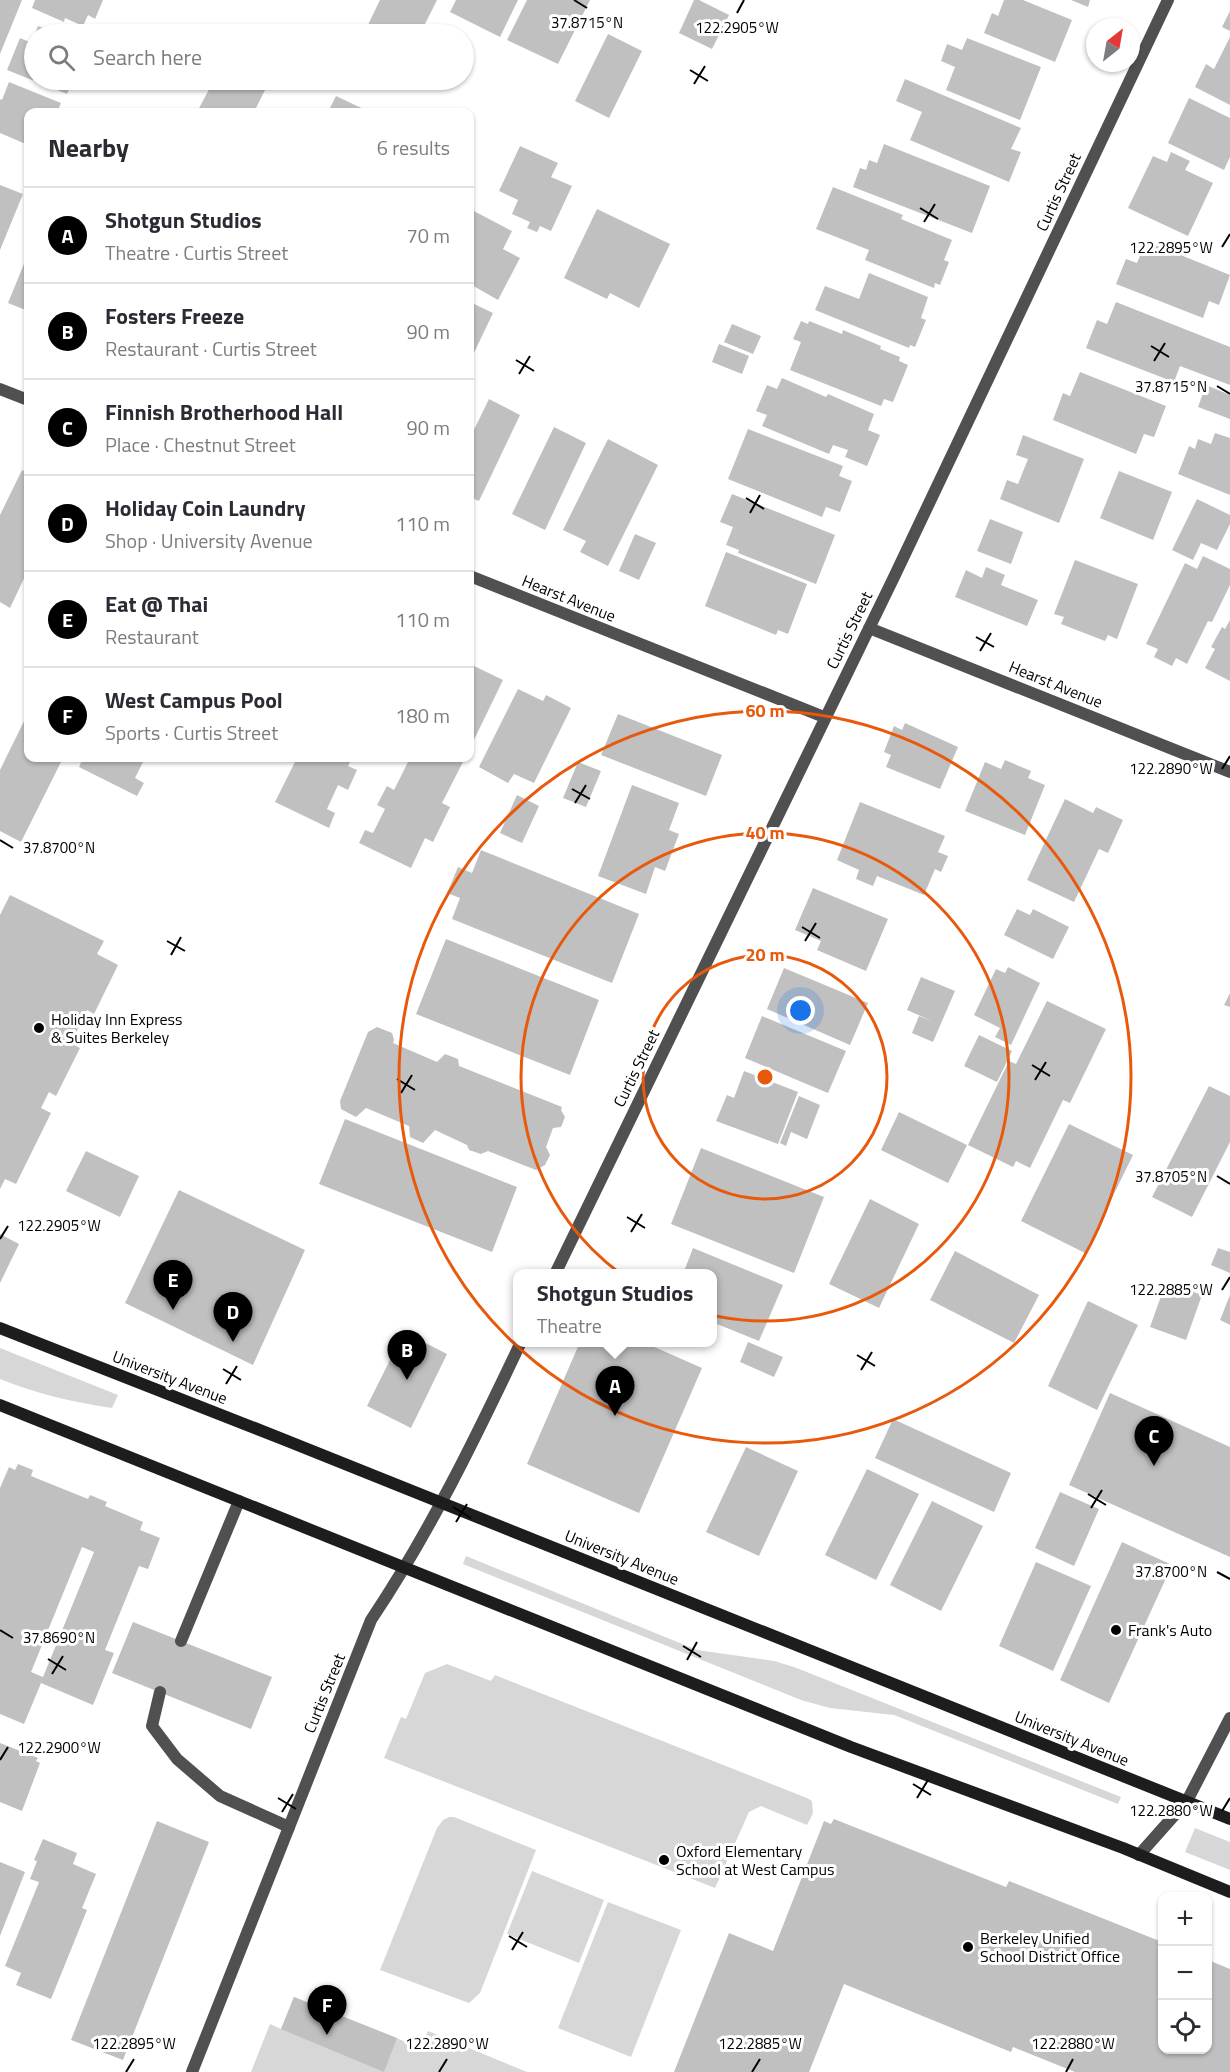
<!DOCTYPE html>
<meta charset="utf-8">
<style>
:root{--surface:#fff;--page:#f2f2f3;--text:#2b2b33;--muted:#7c7c81;--line:#e1e1e2;--accent:#000}
body{margin:0;font-family:"Titillium Web",sans-serif;background:var(--page);color:var(--text)}
.controls{position:absolute;right:18px;bottom:18px;display:grid;overflow:hidden;border-radius:12px;box-shadow:0 2px 4px #0004}
.controls button{width:54px;height:54px;display:grid;place-items:center;padding:0;border:0;border-bottom:2px solid var(--line);background:var(--surface);color:var(--text);font:30px sans-serif}
.compass{position:absolute;left:1086px;top:18px;width:54px;height:54px;border-radius:50%;background:var(--surface);box-shadow:0 2px 4px #0004;rotate:31deg}
.you{position:absolute;left:801px;top:1011px;width:21px;height:21px;margin:-15px;border:4px solid #fff;border-radius:50%;background:#1a73e8;box-shadow:0 0 0 9px #1a73e833}
.badge{display:grid;place-items:center;width:39px;height:39px;border-radius:50%;background:var(--accent);color:#fff;font-size:20px;font-weight:700}
.pin{position:absolute;translate:-50% -50px;filter:drop-shadow(0 2px 3px #0008)}
.pin::after{content:'';position:absolute;top:32px;width:21px;height:18px;background:inherit;clip-path:polygon(0 0,100% 0,50% 100%)}
.popup{position:absolute;left:513px;top:1269px;width:204px;height:78px;box-sizing:border-box;display:grid;place-content:center;border-radius:12px;background:var(--surface);filter:drop-shadow(0 2px 4px #0005);font-size:20px;white-space:nowrap;color:var(--muted)}
.popup b{font-size:22px;color:var(--text)}
.popup::after{content:'';position:absolute;left:50%;top:100%;margin-left:-12px;border:12px solid transparent;border-top-color:var(--surface)}
.list{margin:0;padding:0;list-style:none}
h2{display:flex;justify-content:space-between;align-items:center;height:78px;margin:0;padding:0 24px;font-size:26px}
h2 small{font-size:20px;font-weight:400;color:var(--muted)}
.list li{display:grid;grid-template-columns:39px 1fr auto;gap:18px;align-items:center;box-sizing:border-box;height:96px;padding:0 24px;border-top:2px solid var(--line)}
.list b{display:block;font-size:22px;white-space:nowrap}
.list p{margin:0;font-size:20px;white-space:nowrap;color:var(--muted)}
.list em{font-size:20px;font-style:normal;color:var(--muted)}
.icon{flex:none;width:33px;height:33px;fill:none;stroke:currentColor;stroke-width:2;stroke-linecap:round;stroke-linejoin:round}
.map{position:relative;flex:none;width:1230px;height:2072px;overflow:hidden}
.search{position:absolute;background:var(--surface);box-shadow:0 2px 4px #0004;left:24px;top:24px;width:450px;height:66px;display:flex;align-items:center;gap:15px;box-sizing:border-box;padding:0 21px;border-radius:33px;color:var(--muted);font-size:22px}
.panel{position:absolute;background:var(--surface);box-shadow:0 2px 4px #0004;left:24px;top:108px;width:450px;height:654px;border-radius:12px}
.map>svg:first-child{display:block}
</style>
<div class="map">
<svg width="1230" height="2072" viewBox="0 0 1230 2072">
<rect width="100%" height="100%" fill="#fff"/>
<path fill="#d7d7d7" d="M0,1348L118,1395L112,1408C73,1402 37,1394 0,1379Z
M466,1556L697,1650L774,1661L794,1667L1121,1797L1118,1804L894,1715L830,1708L801,1700L463,1564Z
M447,1664L491,1681L495,1675L807,1798L812,1801L813,1813L807,1825L761,1806L749,1812L715,1888L384,1758L401,1717L406,1719L425,1673Z
M449,1817H454L536,1850L480,1993L469,2003L380,1970L437,1828L443,1820Z
M1195,1828L1230,1842V1870L1185,1852Z
M532,1871L604,1900L579,1963L507,1934Z
M608,1902L681,1930L631,2057L558,2028Z
M294,1997L421,2048L428,2031L527,2072H251L270,2024L281,2029Z"/>
<path fill="#c0c0c0" fill-rule="evenodd" d="M0,0H22L0,54Z
M35,0H103L95,19L88,15L83,26L65,18L64,22L32,8Z
M380,0H437L420,34H373L365,31Z
M456,0H518L500,37L450,12Z
M527,0H590L558,64L507,40Z
M694,0H699L729,15L712,49L679,33Z
M1004,0H1023L1072,20L1055,62L984,33L992,13L998,16Z
M1071,0H1090L1088,7Z
M1230,11V31L1222,27Z
M38,26L59,34H35Z
M608,34L642,51L609,118L575,101Z
M34,37V80H73L67,94L7,70L20,38L32,43Z
M1230,37V105L1195,87L1206,64L1214,69Z
M967,38L1041,67L1020,120L946,90L955,67L941,61L947,44L962,50Z
M905,79L1021,128L1011,149L1021,152L1009,182L910,140L922,112L896,101Z
M214,80H270L254,112H197Z
M9,82L61,103L57,112H28V145L0,133V99L2,100Z
M336,96L370,112H328Z
M1189,98L1230,118V157L1224,170L1168,143Z
M884,144L990,186L972,233L853,187L860,168L866,170L869,160L877,163Z
M520,146L558,163L551,177L572,186L551,231L540,226L537,232L527,228L530,222L512,214L518,200L499,191Z
M1171,152L1190,161L1185,170L1213,183L1188,236L1128,208L1153,156L1167,162Z
M0,185L23,194L0,250Z
M833,187L903,215L901,219L952,240L944,260L949,262L940,285L935,283L934,288L865,260L869,250L816,229Z
M470,209L512,231L503,249L520,258L498,300L470,284Z
M597,209L670,244L639,308L610,293L607,299L564,278Z
M1146,241L1230,275L1219,305L1209,301L1203,318L1116,284L1126,259L1137,263Z
M28,254V311L8,303Z
M869,273L928,297L921,318L926,320L915,347L910,345L909,348L815,310L825,286L859,299Z
M470,302L493,313L472,357L470,356Z
M1116,302L1230,347V385L1180,366L1174,382L1086,348L1097,320L1107,324Z
M801,321L808,324L809,321L842,334L843,330L881,346L880,349L900,357L899,361L908,365L893,402L884,399L881,406L790,370L801,342L793,339Z
M732,324L761,336L753,354L724,342Z
M719,344L749,356L742,374L712,362Z
M1080,372L1166,406L1154,437L1144,434L1136,454L1053,420L1063,393L1070,396Z
M782,378L826,397L828,394L874,414L868,430L880,435L867,466L845,457L848,450L833,445L829,454L762,426L767,415L756,411L767,385L777,389Z
M1206,385L1230,395V419L1198,407Z
M489,399L520,415L479,501L470,497V438Z
M554,427L586,443L545,530L512,514Z
M748,429L843,466L839,476L852,481L840,512L826,507L822,517L728,479Z
M1215,433L1230,438V495L1178,474L1189,446L1195,449L1198,439L1211,444Z
M1023,435L1084,459L1059,523L1000,499L1007,480L1018,484L1028,459L1016,455Z
M608,439L658,465L608,566L580,552L586,541L563,530Z
M22,470L28,473V570L10,608L0,602V515Z
M1119,471L1172,492L1153,540L1100,518Z
M732,494L835,535L816,584L738,553L739,550L726,545L733,527L720,522Z
M1197,499L1230,515V524L1217,550L1201,543L1193,560L1172,550Z
M990,519L1023,532L1011,564L977,551Z
M635,534L656,543L639,580L619,571Z
M726,552L807,584L788,634L778,630L776,635L705,606Z
M1203,556L1230,569V585L1212,622L1208,621L1187,664L1176,658L1172,666L1154,657L1158,649L1146,644L1185,563L1197,569Z
M1075,560L1138,584L1117,639L1108,635L1105,641L1061,624L1064,617L1054,614Z
M986,567L1005,575L1001,585L1038,600L1027,626L955,597L966,570L982,578Z
M1230,620V681L1205,668L1215,649L1211,647L1222,627L1225,629Z
M470,664L503,680L470,748Z
M518,689L543,701L546,695L571,708L534,783L514,774L508,783L479,767Z
M28,713V758H63L21,842L0,831V770Z
M618,714L722,755L706,796L601,755Z
M905,723L958,747L940,789L886,767L891,755L884,752L894,726L902,730Z
M83,758H145L135,778L144,783L137,796L79,767Z
M297,758H352L348,766L357,770L348,790L338,785L327,809L335,813L329,828L275,802Z
M398,758H465L442,803L450,807L433,842L425,838L411,868L359,843L365,830L373,833L385,809L377,805L387,786L394,790L408,762Z
M1005,760L1031,771L1028,778L1045,785L1025,835L965,811L985,762L1001,769Z
M578,762L601,771L586,807L563,798Z
M632,785L679,803L669,830L679,834L665,871L655,867L646,894L598,876Z
M517,795L539,806L522,843L500,833Z
M1065,799L1093,813L1096,807L1123,820L1108,853L1099,849L1074,902L1027,880Z
M860,802L945,836L938,852L948,856L941,872L935,869L924,895L877,876L873,886L856,879L859,870L837,860Z
M481,850L639,914L612,983L452,919L460,898L447,893L458,867L472,873Z
M813,888L888,919L866,971L817,950L821,941L795,930Z
M10,895L104,941L97,954L118,965L94,1014L87,1010L71,1043L80,1048L56,1096L49,1092L41,1108L51,1113L16,1184L5,1179L0,1189V915Z
M1017,909L1030,915L1033,909L1069,927L1053,959L1004,935Z
M446,939L599,1000L570,1075L416,1014Z
M1008,967L1040,983L1011,1045L995,1037L1000,1028L974,1015L996,969L1005,973Z
M784,968L868,1003L850,1045L767,1009Z
M921,977L955,991L933,1042L912,1033L919,1016L932,1021L907,1010Z
M1230,993V1007L1224,1005Z
M1047,1001L1106,1029L1070,1103L1063,1100L1030,1168L1016,1161L1013,1167L968,1145L1009,1061L1016,1064Z
M762,1016L846,1051L828,1093L745,1058Z
M377,1027L392,1033L394,1040L393,1043L437,1062L445,1054L458,1059L459,1066L562,1107L561,1110L565,1117L561,1127L553,1128L546,1147L550,1155L545,1165L536,1170L488,1151L481,1154L469,1150L467,1145L435,1130L423,1143L410,1137L409,1126L366,1108L356,1117L341,1109L340,1101L368,1032Z
M979,1035L1012,1051L997,1082L964,1066Z
M744,1071L798,1092L778,1144L716,1121L727,1095L734,1098Z
M1209,1086L1230,1096V1142L1192,1217L1152,1197Z
M799,1096L820,1105L807,1139L791,1132L786,1146L780,1143Z
M899,1112L967,1145L948,1183L881,1150Z
M345,1119L517,1187L492,1252L319,1184Z
M1069,1124L1133,1155L1085,1253L1021,1221Z
M701,1148L824,1197L794,1273L671,1224Z
M86,1151L139,1176L120,1217L66,1191Z
M179,1190L305,1250L253,1365L125,1303Z
M870,1199L919,1224L879,1308L829,1284Z
M0,1234L19,1244L0,1283Z
M693,1248L783,1285L759,1341L712,1322V1274H683Z
M1218,1248L1230,1252V1273L1211,1265Z
M955,1251L1039,1295L1014,1343L930,1300Z
M1166,1282L1202,1295L1186,1340L1150,1327Z
M1230,1295V1325L1220,1320Z
M1088,1301L1138,1325L1097,1410L1048,1386Z
M404,1332L447,1354L411,1428L367,1406Z
M580,1342H643L702,1368L639,1513L527,1464Z
M748,1342L783,1357L774,1377L740,1362Z
M1110,1393L1230,1447V1557L1069,1485Z
M893,1419L1011,1473L994,1512L875,1458Z
M746,1447L798,1471L759,1556L706,1532Z
M18,1464L33,1470L31,1476L88,1499L90,1495L107,1502L105,1506L143,1522L140,1530L160,1538L148,1569L139,1566L105,1650L114,1653L93,1705L41,1683L24,1724L0,1714V1488L9,1467L15,1470ZM82,1547L94,1552L43,1677L31,1672Z
M867,1469L919,1494L876,1580L825,1555Z
M1060,1492L1099,1509L1074,1566L1035,1548Z
M932,1501L983,1526L941,1611L890,1585Z
M1122,1542L1172,1565L1109,1703L1060,1680Z
M1036,1562L1091,1586L1053,1671L999,1646Z
M133,1622L272,1677L251,1729L112,1673Z
M0,1743L38,1758L36,1761L40,1763L22,1811L0,1802Z
M834,1819L1006,1887L1009,1881L1162,1942V2050H1208V1960L1230,1969V2072H1075L1013,2047L1011,2052L844,1984L809,2072H674L729,1933L773,1951L824,1821L831,1824Z
M157,1821L209,1842L123,2060L71,2040Z
M43,1839L77,1853L73,1864L96,1874L82,1908L87,1910L51,1999L16,1985L21,1973L5,1966L39,1882L30,1879L37,1861L34,1860Z
M0,1862L25,1872L0,1936Z
M294,1997L397,2038L384,2072L281,2029Z"/>
<g fill="none" stroke-linecap="round" stroke-linejoin="round">
<path stroke="#505050" stroke-width="12" d="M181,1641L239,1501
M160,1692L152,1726L177,1759L220,1796L289,1827"/>
<path stroke="#505050" stroke-width="12" d="M0,389L28,400
M470,576L824,717
M869,628L1230,772
M555,1274L895,575L1168,0
M1139,1855L1187,1801L1230,1718
M192,2072L371,1620C430,1532 476,1437 521,1342"/>
<path stroke="#1d1d1d" stroke-width="12" d="M0,1328L285,1440L1230,1819
M0,1405L851,1747L1123,1848L1230,1892"/>
</g>
<path fill="none" stroke="#000" stroke-width="2" d="M574,0L587,8M737,13L744,0M690,70L708,81M694,84L705,66M920,208L938,219M924,222L935,204M1222,247L1230,234M1151,346L1169,357M516,360L534,371M1154,361L1165,343M519,374L530,356M1217,386L1230,394M746,498L764,509M750,513L760,495M976,637L994,647M980,651L991,633M1222,769L1230,756M572,789L590,799M575,803L586,785M0,840L13,848M802,927L820,938M167,941L185,951M805,941L816,923M171,955L181,937M1032,1065L1050,1076M397,1079L415,1090M1035,1080L1046,1062M401,1093L412,1075M1217,1176L1230,1184M627,1217L645,1228M631,1232L642,1214M0,1239L8,1226M1222,1290L1230,1277M857,1355L875,1366M223,1369L241,1380M861,1370L872,1352M226,1384L237,1366M1088,1494L1106,1505M453,1507L471,1518M1091,1508L1102,1490M456,1522L467,1504M1217,1572L1230,1579M0,1630L13,1638M683,1646L701,1657M48,1659L66,1670M687,1660L697,1642M52,1674L63,1656M0,1760L8,1747M913,1784L931,1795M278,1798L296,1809M917,1798L928,1780M1222,1811L1230,1798M282,1812L293,1794M509,1936L527,1947M512,1950L523,1932M126,2072L134,2059M439,2072L447,2059M752,2072L760,2059M1066,2072L1073,2059"/>
<g fill="none" stroke="#e8590c" stroke-width="3">
<circle cx="765" cy="1077" r="122"/>
<circle cx="765" cy="1077" r="244"/>
<circle cx="765" cy="1077" r="366"/>
</g>
<g fill="#000" stroke="#fff" stroke-width="2">
<circle cx="39" cy="1028" r="6"/>
<circle cx="1116" cy="1630" r="6"/>
<circle cx="664" cy="1860" r="6"/>
<circle cx="968" cy="1947" r="6"/>
</g>
<g text-anchor="middle" stroke-width="6" stroke-linejoin="round" paint-order="stroke">
<g font-size="16" fill="#000" stroke="#fff">
<text transform="translate(1058 192) rotate(-65)" y="6">Curtis Street</text>
<text transform="translate(569 598) rotate(22)" y="6">Hearst Avenue</text>
<text transform="translate(849 630) rotate(-64)" y="6">Curtis Street</text>
<text transform="translate(1056 684) rotate(22)" y="6">Hearst Avenue</text>
<text transform="translate(636 1068) rotate(-64)" y="6">Curtis Street</text>
<text transform="translate(170 1377) rotate(21)" y="6">University Avenue</text>
<text transform="translate(622 1557) rotate(22)" y="6">University Avenue</text>
<text transform="translate(324 1693) rotate(-68)" y="6">Curtis Street</text>
<text transform="translate(1072 1738) rotate(22)" y="6">University Avenue</text>
</g>
<g font-size="16" fill="#000" stroke="#fff" text-anchor="start">
<text x="51" y="1025">Holiday Inn Express<tspan x="51" dy="18">&amp; Suites Berkeley</tspan></text>
<text x="1128" y="1636">Frank's Auto</text>
<text x="676" y="1857">Oxford Elementary<tspan x="676" dy="18">School at West Campus</tspan></text>
<text x="980" y="1944">Berkeley Unified<tspan x="980" dy="18">School District Office</tspan></text>
</g>
</g>
<g font-size="15" text-anchor="middle" fill="#000" stroke="#fff" stroke-width="6" stroke-linejoin="round" paint-order="stroke">
<text x="587" y="28">37.8715°N</text>
<text x="737" y="33">122.2905°W</text>
<text x="1171" y="253">122.2895°W</text>
<text x="1171" y="392">37.8715°N</text>
<text x="1171" y="774">122.2890°W</text>
<text x="59" y="853">37.8700°N</text>
<text x="1171" y="1182">37.8705°N</text>
<text x="59" y="1231">122.2905°W</text>
<text x="1171" y="1295">122.2885°W</text>
<text x="1171" y="1577">37.8700°N</text>
<text x="59" y="1643">37.8690°N</text>
<text x="59" y="1753">122.2900°W</text>
<text x="1171" y="1816">122.2880°W</text>
<text x="134" y="2049">122.2895°W</text>
<text x="447" y="2049">122.2890°W</text>
<text x="760" y="2049">122.2885°W</text>
<text x="1073" y="2049">122.2880°W</text>
</g>
<circle cx="765" cy="1077" r="9" fill="#e8590c" stroke="#fff" stroke-width="3"/>
<g font-size="18" text-anchor="middle" font-weight="bold" fill="#e8590c" stroke="#fff" stroke-width="6" stroke-linejoin="round" paint-order="stroke">
<text x="765" y="717">60 m</text>
<text x="765" y="839">40 m</text>
<text x="765" y="961">20 m</text>
</g>
</svg>
<div class="controls">
<button>+</button>
<button>−</button>
<button><svg class="icon" aria-label="locate" viewBox="0 0 24 24"><circle cx="12" cy="12" r="6"/><path d="M12 2v4M12 18v4M2 12h4M18 12h4"/></svg></button>
</div>
<svg class="compass" viewBox="-18 -18 36 36"><path d="M0-13l5 13h-10z" fill="#e53935"/><path d="M0 13l5-13h-10z" fill="#7c7c81"/></svg>
<div class="you"></div>
<div class="pin badge" style="left:615px;top:1416px">A</div>
<div class="popup"><b>Shotgun Studios</b>Theatre</div>
<div class="pin badge" style="left:407px;top:1380px">B</div>
<div class="pin badge" style="left:1154px;top:1466px">C</div>
<div class="pin badge" style="left:233px;top:1342px">D</div>
<div class="pin badge" style="left:173px;top:1310px">E</div>
<div class="pin badge" style="left:327px;top:2035px">F</div>
<div class="search"><svg class="icon" aria-label="search" viewBox="0 0 24 24"><circle cx="10" cy="10" r="6"/><path d="M15 15l6 6"/></svg>Search here</div>
<section class="panel">
<h2>Nearby<small>6 results</small></h2>
<ul class="list">
<li><span class="badge">A</span><div><b>Shotgun Studios</b><p>Theatre · Curtis Street</p></div><em>70 m</em></li>
<li><span class="badge">B</span><div><b>Fosters Freeze</b><p>Restaurant · Curtis Street</p></div><em>90 m</em></li>
<li><span class="badge">C</span><div><b>Finnish Brotherhood Hall</b><p>Place · Chestnut Street</p></div><em>90 m</em></li>
<li><span class="badge">D</span><div><b>Holiday Coin Laundry</b><p>Shop · University Avenue</p></div><em>110 m</em></li>
<li><span class="badge">E</span><div><b>Eat @ Thai</b><p>Restaurant</p></div><em>110 m</em></li>
<li><span class="badge">F</span><div><b>West Campus Pool</b><p>Sports · Curtis Street</p></div><em>180 m</em></li>
</ul>
</section>
</div>
